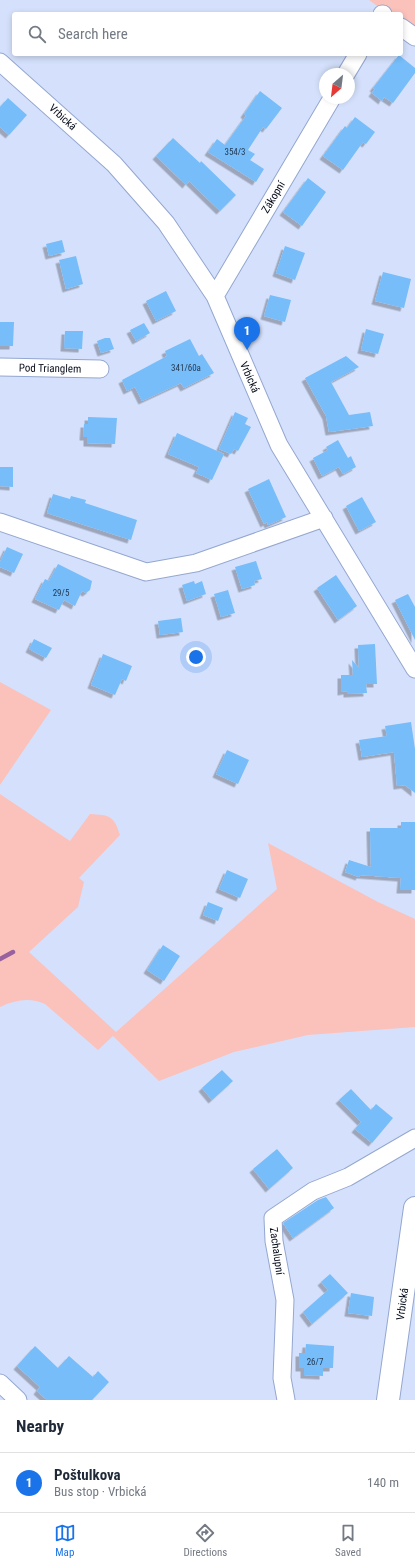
<!DOCTYPE html>
<meta charset="utf-8">
<style>
:root{--surface:#fff;--page:#f2f2f3;--text:#1f2937;--muted:#747a83;--line:#e0e1e3;--accent:#1a73e8}
body{margin:0;font-family:"Roboto Condensed",sans-serif;background:var(--page);color:var(--text)}
.compass{position:absolute;left:319px;top:68px;width:36px;height:36px;border-radius:50%;background:var(--surface);box-shadow:0 2px 6px #0003;rotate:208deg}
.you{position:absolute;left:196px;top:657px;width:14px;height:14px;margin:-10px;border:3px solid #fff;border-radius:50%;background:#1a73e8;box-shadow:0 0 0 6px #1a73e833}
.badge{display:grid;place-items:center;width:26px;height:26px;border-radius:50%;background:var(--accent);color:#fff;font-size:13px;font-weight:700}
.pin{position:absolute;translate:-50% -33px;filter:drop-shadow(0 1px 2px #0008)}
.pin::after{content:'';position:absolute;top:21px;width:14px;height:12px;background:inherit;clip-path:polygon(0 0,100% 0,50% 100%)}
.list{margin:0;padding:0;list-style:none}
h2{display:flex;justify-content:space-between;align-items:center;height:52px;margin:0;padding:0 16px;font-size:17px}
h2 small{font-size:13px;font-weight:400;color:var(--muted)}
.list li{display:grid;grid-template-columns:26px 1fr auto;gap:12px;align-items:center;box-sizing:border-box;height:60px;padding:0 16px;border-top:1px solid var(--line)}
.list b{display:block;font-size:15px;white-space:nowrap}
.list p{margin:0;font-size:13px;white-space:nowrap;color:var(--muted)}
.list em{font-size:13px;font-style:normal;color:var(--muted)}
.icon{flex:none;width:22px;height:22px;fill:none;stroke:currentColor;stroke-width:2;stroke-linecap:round;stroke-linejoin:round}
.map{position:relative;flex:none;width:415px;height:1400px;overflow:hidden}
.search{position:absolute;background:var(--surface);box-shadow:0 2px 6px #0003;left:12px;right:12px;top:12px;height:44px;display:flex;align-items:center;gap:10px;box-sizing:border-box;padding:0 14px;border-radius:4px;color:var(--muted);font-size:15px}
.sheet{height:112px;background:var(--surface)}
nav{display:flex;justify-content:space-around;align-items:center;box-sizing:border-box;height:56px;border-top:1px solid var(--line);background:var(--surface);font-size:11px;color:var(--muted)}
nav a{display:grid;justify-items:center;gap:2px}
nav .on{color:var(--accent)}
.map>svg:first-child{display:block}
</style>
<div class="map">
<svg width="415" height="1400" viewBox="0 0 415 1400">
<defs>
<filter id="shadow"><feDropShadow dx="-3.5" dy="3.5" stdDeviation="0" flood-color="#0004"/></filter>
</defs>
<rect width="100%" height="100%" fill="#d5e1fc"/>
<path fill="#fbc1bb" d="M369,0H415V33L401,23V14H388Z
M0,682L51,710L0,785Z
M0,794L70,841L90,814C110,815 114,816 120,835L79,878L84,882L78,907L29,952L116,1032L277,889L268,843L378,902L415,919V1027L308,1035L234,1052L159,1081L113,1036L98,1050L45,1004C30,997 15,1000 0,1007Z"/>
<g fill="none" stroke-linecap="round" stroke-linejoin="round">
<path stroke="#97629f" stroke-width="4.5" d="M0,959L13,952"/>
</g>
<path fill="#76bdfa" filter="url(#shadow)" d="M399,55L415,68V73L393,103L384,97L382,101L372,93L375,89L373,88Z
M260,91L282,108L266,129L263,127L248,150L255,154L250,160L264,169L256,182L208,152L217,139L225,145L246,116L244,114Z
M8,98L27,115L9,135L0,127V107Z
M355,117L375,132L366,144L363,142L343,170L323,156L345,126L347,128Z
M173,138L200,163L201,161L236,195L220,211L189,181L186,185L156,156Z
M308,178L326,192L302,226L283,212Z
M62,240L65,252L49,256L46,244Z
M285,246L305,253L295,280L276,273Z
M76,256L83,284L66,289L59,260Z
M383,272L411,279L404,308L375,301Z
M166,291L176,311L156,321L146,301Z
M270,295L291,300L285,322L264,316Z
M0,322H14L13,346H0Z
M144,323L150,333L136,341L130,330Z
M366,329L384,334L378,354L361,350Z
M65,331H83L82,349L64,348Z
M105,338H110L114,349L101,353L97,341Z
M190,339L199,356L202,354L214,373L184,388L181,383L142,401L135,387L127,391L122,380L167,356L165,351Z
M346,356L359,367L331,382L349,415L370,412L373,426L329,432L326,416L305,378Z
M235,412L248,418L245,424L251,427L238,451L234,449L231,454L219,449Z
M88,417L117,418L115,444L87,443V437H83L84,424H88Z
M177,433L224,454L212,480L196,473L199,467L168,454Z
M338,440L348,458L351,456L356,467L343,474L339,467L322,476L313,458L328,450L326,447Z
M0,467H13V487L0,486Z
M269,479L286,517L268,525L267,522L264,524L248,489Z
M53,494L70,499L71,496L86,500L85,503L137,520L131,540L47,513Z
M362,497L376,522L359,531L346,506Z
M7,547L23,554L14,573L0,567V562Z
M256,561L262,579L254,581L255,585L242,589L235,567Z
M58,564L92,581L90,590L86,593L82,591L75,606L64,600L59,610L35,599L45,579L49,581Z
M336,575L357,606L338,620L317,588Z
M194,581L195,584L202,581L206,594L187,601L182,585Z
M228,590L235,613L221,617L214,594Z
M408,594L415,607V640L395,600Z
M181,618L183,632L160,635L158,621Z
M34,639L52,648L46,658L29,649Z
M375,644L377,684H366L367,693L347,694V691L341,692V675H353L352,660L359,668L358,645Z
M103,654L132,666L126,681L122,679L115,695L91,685Z
M411,722L415,749V793L405,785L397,786L394,752L362,757L359,740L387,736L385,726Z
M227,750L249,760L238,784L216,774Z
M401,822H415V890H400L401,878L360,875L359,877L345,872L349,860L371,867L370,828H401Z
M227,870L248,879L240,898L219,889Z
M208,902L223,908L218,921L203,915Z
M163,945L180,956L164,981L147,970Z
M222,1070L233,1081L212,1100L202,1088Z
M351,1089L371,1110L376,1104L393,1118L372,1143L355,1129L361,1122L339,1100Z
M277,1149L293,1168L269,1189L253,1169Z
M326,1197L334,1208L293,1238L283,1223L318,1200Z
M330,1274L348,1293L312,1324L303,1312L328,1290L321,1282Z
M351,1293L374,1297L372,1316L348,1313Z
M306,1344L334,1346L333,1368H323V1376L304,1375V1368H299V1353H305Z
M35,1346L58,1368L69,1356L93,1377L98,1371L109,1382L92,1400H47L37,1391L40,1387L17,1366Z"/>
<g fill="none" stroke-linecap="round" stroke-linejoin="round">
<g stroke="#94a7d0" stroke-width="19">
<path id="street" d="M382,14H383
M401,27L415,37
M0,62L114,164L166,223L215,296L279,445L415,669
M346,74L358,54
M215,296L332,98
M0,367L100,369
M0,522L146,572L196,563L324,518
M0,1383L18,1400
M286,1400L282,1378L285,1300L274,1241L273,1218L313,1191L348,1177L415,1138"/>
</g>
<g stroke="#94a7d0" stroke-width="24">
<path id="secondary" d="M388,1400L415,1208"/>
</g>
<use href="#street" stroke="#fff" stroke-width="17"/>
<use href="#secondary" stroke="#fff" stroke-width="22"/>
</g>
<g text-anchor="middle" stroke-width="3" stroke-linejoin="round" paint-order="stroke">
<g font-size="9" fill="#243a54">
<text x="235" y="155">354/3</text>
<text x="186" y="371">341/60a</text>
<text x="61" y="596">29/5</text>
<text x="315" y="1365">26/7</text>
</g>
<g font-size="11" fill="#080e1c" stroke="#fff">
<text transform="translate(63 117) rotate(42)" y="4">Vrbická</text>
<text transform="translate(273 197) rotate(-59)" y="4">Zákopní</text>
<text transform="translate(50 368) rotate(1)" y="4">Pod Trianglem</text>
<text transform="translate(250 377) rotate(66)" y="4">Vrbická</text>
<text transform="translate(277 1251) rotate(82)" y="4">Zachalupní</text>
<text transform="translate(402 1304) rotate(-82)" y="4">Vrbická</text>
</g>
</g>
</svg>
<svg class="compass" viewBox="-18 -18 36 36"><path d="M0-13l5 13h-10z" fill="#e53935"/><path d="M0 13l5-13h-10z" fill="#747a83"/></svg>
<div class="you"></div>
<div class="pin badge" style="left:247px;top:350px">1</div>
<div class="search"><svg class="icon" aria-label="search" viewBox="0 0 24 24"><circle cx="10" cy="10" r="6"/><path d="M15 15l6 6"/></svg>Search here</div>
</div>
<section class="sheet">
<h2>Nearby<small></small></h2>
<ul class="list">
<li><span class="badge">1</span><div><b>Poštulkova</b><p>Bus stop · Vrbická</p></div><em>140 m</em></li>
</ul>
</section>
<nav>
<a class="on"><svg class="icon" aria-label="map" viewBox="0 0 24 24"><path d="M3 6l6-2 6 2 6-2v14l-6 2-6-2-6 2zM9 4v14M15 6v14"/></svg>Map</a>
<a><svg class="icon" aria-label="directions" viewBox="0 0 24 24"><path d="M12 3l9 9-9 9-9-9zM9 14v-3h6M13 9l2 2-2 2"/></svg>Directions</a>
<a><svg class="icon" aria-label="saved" viewBox="0 0 24 24"><path d="M7 4h10v16l-5-4-5 4z"/></svg>Saved</a>
</nav>
